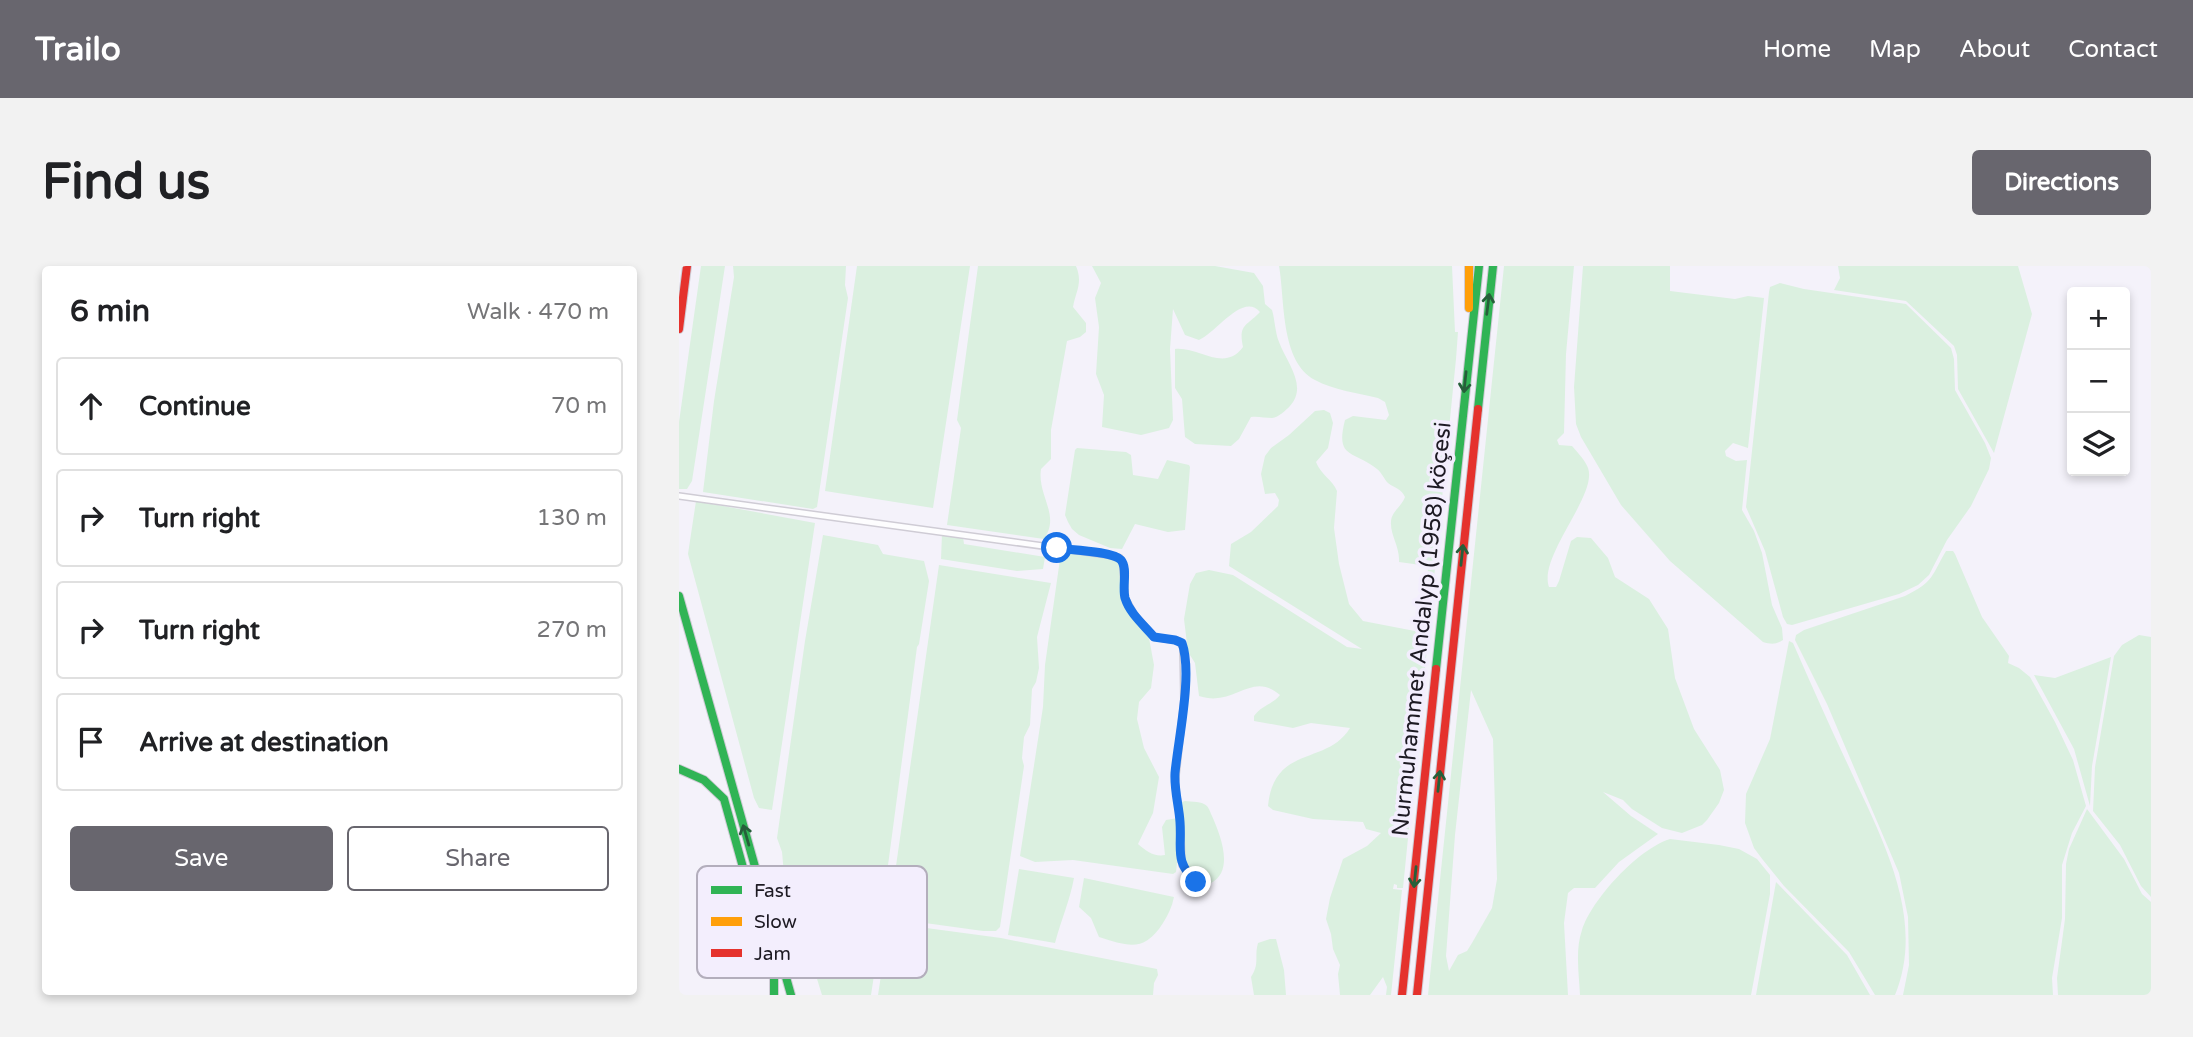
<!DOCTYPE html>
<meta charset="utf-8">
<style>
:root{--surface:#fff;--page:#f2f2f2;--text:#202124;--muted:#757577;--line:#e0e0e0;--accent:#68666e}
body{margin:0;font-family:"Varela Round",sans-serif;background:var(--page);color:var(--text)}
.controls{position:absolute;right:21px;top:21px;display:grid;overflow:hidden;border-radius:7px;box-shadow:0 4px 10px #0003}
.controls button{width:63px;height:63px;display:grid;place-items:center;padding:0;border:0;border-bottom:2px solid var(--line);background:var(--surface);color:var(--text);font:35px sans-serif}
.stop{position:absolute;width:21px;height:21px;margin:-16px;border:5px solid #1a73e8;border-radius:50%;background:#fff}
.stop.end{background:#1a73e8;border-color:#fff;box-shadow:0 2px 7px #0008}
.list{margin:0;padding:0;list-style:none}
h2{display:flex;justify-content:space-between;align-items:center;height:91px;margin:0;padding:0 28px;font-size:30px}
h2 small{font-size:23px;font-weight:400;color:var(--muted)}
.list li{display:grid;grid-template-columns:46px 1fr auto;gap:21px;align-items:center;box-sizing:border-box;height:98px;margin:0 14px 14px;padding:0 14px;border:2px solid var(--line);border-radius:7px}
.list b{display:block;font-size:26px;white-space:nowrap}
.list em{font-size:23px;font-style:normal;color:var(--muted)}
.actions{display:flex;gap:14px;padding:21px 28px}
.actions a{flex:1;padding:16px 0;border:2px solid var(--accent);border-radius:7px;text-align:center;font-size:24px;color:var(--accent)}
.actions .main{background:var(--accent);color:#fff}
.icon{flex:none;width:38px;height:38px;fill:none;stroke:currentColor;stroke-width:2;stroke-linecap:round;stroke-linejoin:round}
.map{position:relative;flex:none;width:1472px;height:729px;overflow:hidden;border-radius:7px}
header{display:flex;align-items:center;gap:42px;box-sizing:border-box;height:98px;padding:0 35px;background:var(--accent);color:#fff}
header strong{font-size:33px}
nav{display:flex;gap:38px;margin-inline-start:auto;font-size:24px}
.intro{display:flex;align-items:center;justify-content:space-between;box-sizing:border-box;height:168px;padding:0 42px}
h1{margin:0;font-size:49px}
.button{padding:18px 32px;border-radius:7px;background:var(--accent);color:#fff;font-size:24px;font-weight:700}
main{display:flex;gap:42px;padding:0 42px}
aside{flex:1;background:var(--surface);border-radius:7px;box-shadow:0 4px 10px #0003}
.map>svg:first-child{display:block}
</style>
<header>
<strong>Trailo</strong>
<nav><a>Home</a><a>Map</a><a>About</a><a>Contact</a></nav>
</header>
<div class="intro"><h1>Find us</h1><a class="button">Directions</a></div>
<main>
<aside>
<h2>6 min<small>Walk · 470 m</small></h2>
<ul class="list">
<li><svg class="icon" aria-label="ahead" viewBox="0 0 24 24"><path d="M12 20V5M6 11l6-6 6 6"/></svg><div><b>Continue</b></div><em>70 m</em></li>
<li><svg class="icon" aria-label="right" viewBox="0 0 24 24"><path d="M7 20v-9h11M14 6l5 5-5 5"/></svg><div><b>Turn right</b></div><em>130 m</em></li>
<li><svg class="icon" aria-label="right" viewBox="0 0 24 24"><path d="M7 20v-9h11M14 6l5 5-5 5"/></svg><div><b>Turn right</b></div><em>270 m</em></li>
<li><svg class="icon" aria-label="arrive" viewBox="0 0 24 24"><path d="M6 21V4h12l-3 4 3 4H6"/></svg><div><b>Arrive at destination</b></div></li>
</ul>
<div class="actions"><a class="main">Save</a><a>Share</a></div>
</aside>
<div class="map">
<svg width="1472" height="729" viewBox="0 0 1472 729">
<rect width="100%" height="100%" fill="#f4f2fa"/>
<path fill="#dbf0e0" fill-rule="evenodd" d="M22,0H46L13,215L8,223H0V156Z
M54,0H167L166,19L169,32L138,241L134,243L24,226L35,135L55,11Z
M178,0H291L254,242L146,225Z
M299,0H397C404,17 397,25 394,41L407,57V66L401,71L388,75L372,164V193L362,203C358,230 382,249 365,273L268,259L282,162L278,154Z
M413,0H536L575,7L584,20L586,38L593,44C596,54 596,66 600,76C608,97 629,120 611,140C606,145 600,151 593,152C586,152 579,150 572,151L560,173L552,180L516,178L506,171L503,133L496,122V83C519,80 545,107 564,81C559,58 568,60 581,46C564,26 538,66 520,74L506,69L494,43L491,83L494,154L490,162L462,169L423,161L425,129L417,108L420,61L416,32L422,17Z
M600,0H773L776,66H779L777,93L724,622H718V619L715,618L714,623L723,624L712,729H707L708,721L704,711L691,729H661L659,708L661,699L654,683L652,668L647,653L651,632L664,593L688,580L702,567L687,563L684,556L634,553L594,544L589,540C595,478 648,500 671,462L632,457L614,462L575,455V450C583,439 594,438 601,429C572,404 556,442 520,430L516,397L509,386L505,353L511,318L517,307L530,304L554,309L668,381L683,383L550,300L552,278L572,266L599,240L600,234L596,227L586,228L582,208L586,190L592,182L610,169L636,145L645,144L651,147L654,157L649,182L637,196C642,209 653,213 658,225L655,262L660,298L670,338L684,355L741,366L748,326L749,300L720,296C721,281 711,269 712,256C712,246 723,240 726,231C722,222 715,222 709,217C705,213 703,207 698,203C674,184 656,193 666,154L674,150L707,154L710,149L706,136L699,132C679,127 654,124 636,114C601,96 606,33 600,0Z
M825,0H895L887,88L885,167L878,174L880,179L893,180C898,186 906,194 909,202C919,229 859,290 870,321H877L880,315L892,275L898,271L912,272L929,292L936,311L970,333L989,363L996,412L1015,463L1041,504L1045,524L1040,537L1028,554L1023,559L1003,567L983,562L953,543L944,534L924,526L952,550L979,568L940,596L916,622H895L889,627L885,657L889,729H749ZM792,424L814,473L818,613L813,642L793,677L788,685L779,689L770,705L767,690L776,569Z
M904,0H991V25L1056,33L1069,30L1085,32L1069,182L1054,177L1046,185L1047,190L1057,195L1068,194L1063,244L1075,265L1083,287L1093,339L1103,362L1104,374C1097,379 1091,378 1084,376L991,295L942,239L902,171L897,158L895,121Z
M1159,0H1339L1353,48L1315,187L1279,123L1278,89L1275,80L1227,35L1155,24L1161,12Z
M1101,17L1125,23L1227,38L1272,82L1275,93L1276,124L1306,177L1312,192L1310,203L1292,240L1268,274L1250,309L1239,319L1220,328L1113,359L1108,358L1104,351L1086,285L1067,241L1090,26L1091,21Z
M398,182L447,186L452,189L454,209L479,213L488,194L510,199L511,201L506,264L489,266L456,258L443,283L431,282L400,269L393,263L389,256L386,249L396,184Z
M17,235L136,257L93,544L80,542L75,532L9,288Z
M263,268L284,271L285,278L366,291L364,303L338,305L262,293Z
M144,269L199,279L204,288L245,295L250,315L240,378L238,381L202,652L122,641L115,637L105,608L103,586L98,572L126,375Z
M1267,285H1274L1276,288L1303,351L1330,390L1329,397L1340,402L1351,411L1376,456L1394,494L1407,540L1393,567L1383,599V652L1373,712L1374,729H1224L1230,699L1229,651L1220,607L1148,438L1116,374L1117,369L1125,364L1226,330C1256,315 1252,310 1267,285Z
M382,286L439,294L443,299L442,321L447,340L450,348L470,372L475,399L472,422L460,436L458,453L465,482L480,511L474,547L459,578C467,585 475,591 486,589L483,561L487,554L499,552L500,579L497,606L494,608L394,594L356,596L341,590L364,441L366,399Z
M260,299L372,317L358,371L360,402L357,416L353,423L351,459L345,471L343,492L345,500L321,661L317,665H304L217,653L210,649Z
M1460,369L1472,371V631L1462,620L1441,579L1414,545L1416,501L1435,390L1443,379Z
M1110,375L1114,377C1132,418 1150,459 1169,499C1201,569 1248,651 1216,729H1196L1170,686L1105,620L1084,594L1075,582L1066,557L1067,528L1091,473Z
M1432,391L1413,500L1411,540L1395,483L1355,409L1376,412Z
M506,535C513,536 523,535 528,540C530,542 532,548 533,550C541,568 556,605 532,617C506,608 505,601 505,576C505,563 504,549 503,536Z
M1408,543L1445,593L1463,628L1472,636V729H1379L1378,712L1386,653L1387,598L1390,583Z
M991,573L1040,579L1060,583L1078,593L1091,609V628L1072,729H901C900,708 896,684 903,664C913,633 959,583 991,573Z
M340,603L395,612C391,634 382,654 376,677L329,669Z
M405,612L495,631C493,641 489,649 484,657C465,687 449,680 420,671L412,652L400,641Z
M1097,616L1168,689L1191,729H1077Z
M117,645L203,657L192,729H143Z
M210,657L322,672L478,703L479,709L475,717L474,729H199Z
M591,673H597L605,704L607,729H575L572,711C581,697 575,691 579,677Z"/>
<g fill="none" stroke-linecap="round" stroke-linejoin="round">
<g stroke="#cfccd5" stroke-width="8">
<path id="street" d="M0,230L429,289L441,292L444,299L446,332L455,348L475,371L500,375L504,381L505,434L496,518L501,552L503,599L517,616"/>
</g>
<g stroke="#cfccd5" stroke-width="10">
<path id="fast" d="M799,143L814,0
M0,330L112,729
M757,403L800,0
M0,503L25,514L45,533L95,713V729"/>
</g>
<g stroke="#cfccd5" stroke-width="10">
<path id="slow" d="M790,0V42"/>
</g>
<g stroke="#cfccd5" stroke-width="10">
<path id="jam" d="M0,63L8,0
M723,729L757,403
M738,729L799,143"/>
</g>
<use href="#street" stroke="#fdfdfe" stroke-width="5"/>
<use href="#fast" stroke="#30b455" stroke-width="8"/>
<use href="#slow" stroke="#ff9f0a" stroke-width="8"/>
<use href="#jam" stroke="#e5322d" stroke-width="8"/>
</g>
<defs><path id="oneway-shaft" d="M-6 0H5M1.5-3L5.5 0L1.5 3" fill="none" stroke-width="1.6" stroke-linecap="round" stroke-linejoin="round" transform="scale(1.75)"/></defs>
<g stroke="#265f3a">
<use href="#oneway-shaft" transform="translate(809 38) rotate(-83)"/>
<use href="#oneway-shaft" transform="translate(786 116) rotate(96)"/>
<use href="#oneway-shaft" transform="translate(783 289) rotate(-84)"/>
<use href="#oneway-shaft" transform="translate(760 515) rotate(-84)"/>
<use href="#oneway-shaft" transform="translate(67 569) rotate(-106)"/>
<use href="#oneway-shaft" transform="translate(736 611) rotate(96)"/>
</g>
<g fill="none" stroke-linecap="round" stroke-linejoin="round">
<path stroke="#1a73e8" stroke-width="9" d="M378,282C391,284 434,285 442,294C449,302 443,321 446,332C451,348 465,359 475,371L496,374L503,377C514,408 499,474 496,507C495,524 500,540 501,556C503,584 495,595 517,616"/>
</g>
<g text-anchor="middle" stroke-width="7" stroke-linejoin="round" paint-order="stroke">
<g font-size="23" fill="#1d1a23" stroke="#f3eefd">
<text transform="translate(742 363) rotate(-84)" y="8">Nurmuhammet Andalyp (1958) köçesi</text>
</g>
</g>
<rect x="18" y="600" width="230" height="112" rx="10" fill="#f3eefd" stroke="#b3aebc" stroke-width="2"/>
<rect x="32" y="620" width="31" height="8" fill="#30b455"/>
<rect x="32" y="651" width="31" height="9" fill="#ff9f0a"/>
<rect x="32" y="683" width="31" height="8" fill="#e5322d"/>
<g font-size="19" fill="#1d1a23">
<text x="75" y="631">Fast</text>
<text x="75" y="662">Slow</text>
<text x="75" y="694">Jam</text>
</g>
</svg>
<div class="controls">
<button>+</button>
<button>−</button>
<button><svg class="icon" aria-label="layers" viewBox="0 0 24 24"><path d="M12 4l9 5-9 5-9-5zM3 14l9 5 9-5"/></svg></button>
</div>
<div class="stop" style="left:378px;top:282px"></div>
<div class="stop end" style="left:517px;top:616px"></div>
</div>
</main>
